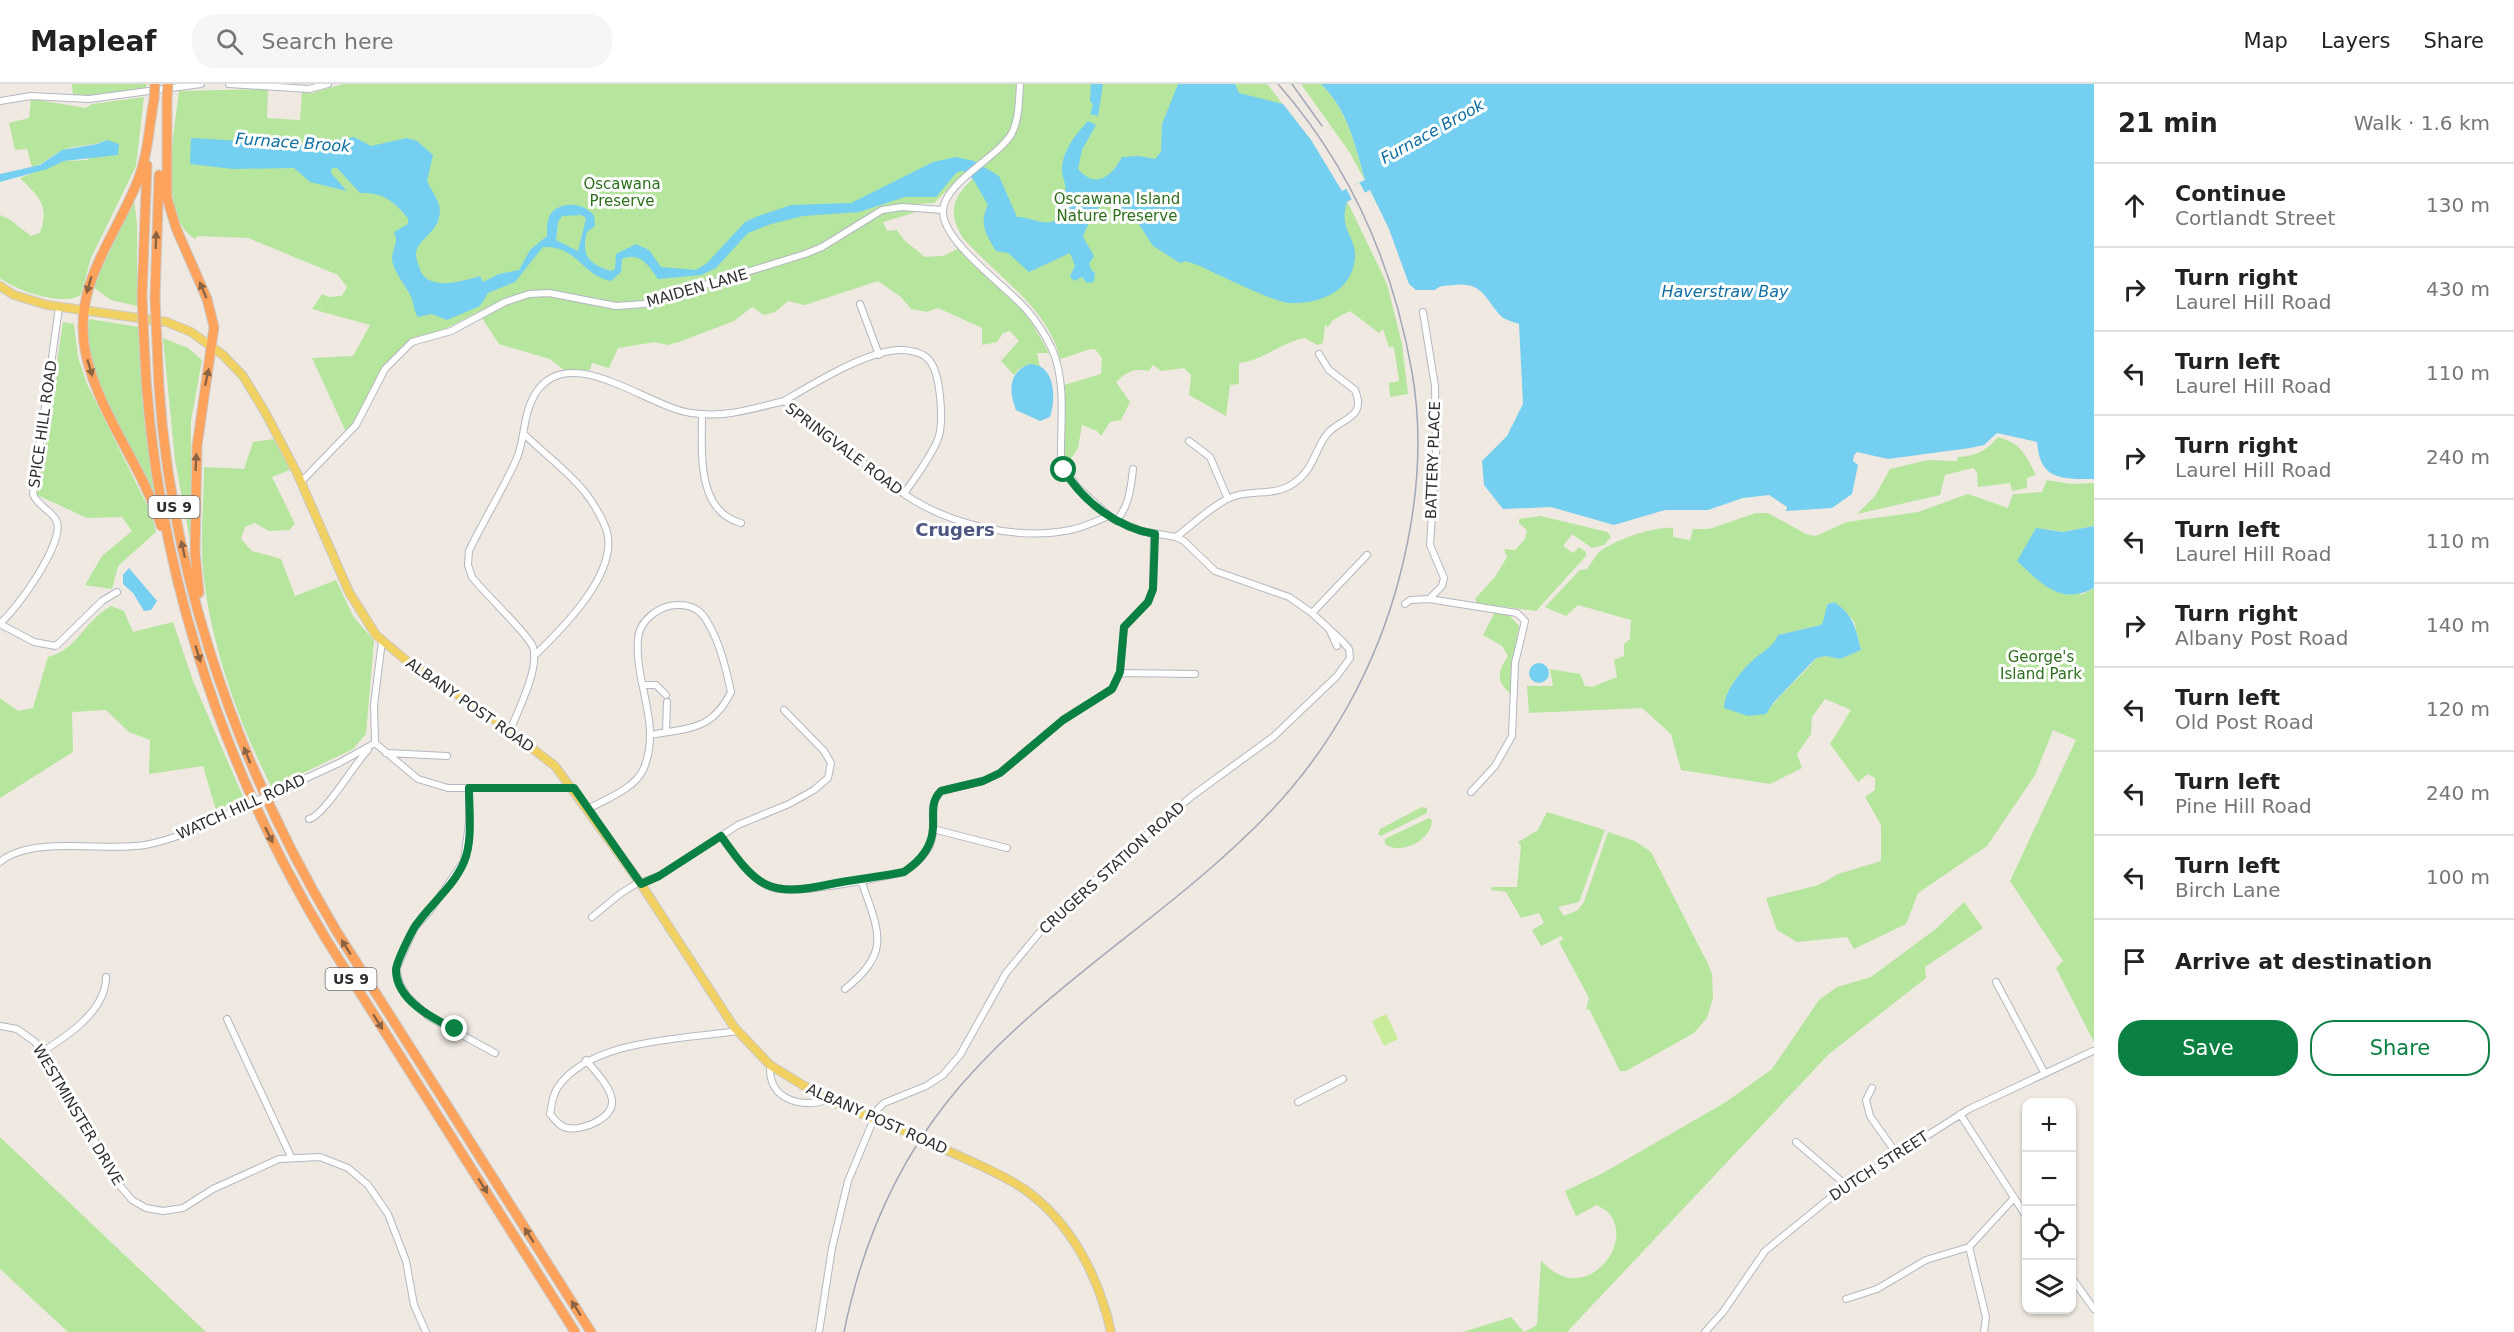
<!DOCTYPE html>
<meta charset="utf-8">
<style>
:root{--surface:#fff;--page:#f6f6f6;--text:#222;--muted:#767676;--line:#e0e0e0;--accent:#0b8043}
body{margin:0;font-family:"DejaVu Sans",sans-serif;background:var(--page);color:var(--text)}
.controls{position:absolute;right:18px;bottom:18px;display:grid;overflow:hidden;border-radius:12px;box-shadow:0 2px 4px #0004}
.controls button{width:54px;height:54px;display:grid;place-items:center;padding:0;border:0;border-bottom:2px solid var(--line);background:var(--surface);color:var(--text);font:30px sans-serif}
.stop{position:absolute;width:18px;height:18px;margin:-14px;border:4px solid #0b8043;border-radius:50%;background:#fff}
.stop.end{background:#0b8043;border-color:#fff;box-shadow:0 2px 6px #0008}
.list{margin:0;padding:0;list-style:none}
h2{display:flex;justify-content:space-between;align-items:center;height:78px;margin:0;padding:0 24px;font-size:26px}
h2 small{font-size:20px;font-weight:400;color:var(--muted)}
.list li{display:grid;grid-template-columns:39px 1fr auto;gap:18px;align-items:center;box-sizing:border-box;height:84px;padding:0 24px;border-top:2px solid var(--line)}
.list b{display:block;font-size:22px;white-space:nowrap}
.list p{margin:0;font-size:20px;white-space:nowrap;color:var(--muted)}
.list em{font-size:20px;font-style:normal;color:var(--muted)}
.actions{display:flex;gap:12px;padding:18px 24px}
.actions a{flex:1;padding:14px 0;border:2px solid var(--accent);border-radius:24px;text-align:center;font-size:21px;color:var(--accent)}
.actions .main{background:var(--accent);color:#fff}
.icon{flex:none;width:33px;height:33px;fill:none;stroke:currentColor;stroke-width:2;stroke-linecap:round;stroke-linejoin:round}
.map{position:relative;flex:none;width:2094px;height:1248px;overflow:hidden}
header{display:flex;align-items:center;gap:36px;box-sizing:border-box;height:84px;padding:0 30px;background:var(--surface);border-bottom:2px solid var(--line)}
header strong{font-size:28px}
nav{display:flex;gap:33px;margin-inline-start:auto;font-size:21px}
.search{width:420px;height:54px;background:var(--page);display:flex;align-items:center;gap:15px;box-sizing:border-box;padding:0 21px;border-radius:24px;color:var(--muted);font-size:22px}
main{display:flex}
aside{flex:1;background:var(--surface)}
.map>svg:first-child{display:block}
</style>
<header>
<strong>Mapleaf</strong>
<div class="search"><svg class="icon" aria-label="search" viewBox="0 0 24 24"><circle cx="10" cy="10" r="6"/><path d="M15 15l6 6"/></svg>Search here</div>
<nav><a>Map</a><a>Layers</a><a>Share</a></nav>
</header>
<main>
<div class="map">
<svg width="2094" height="1248" viewBox="0 0 2094 1248">
<rect width="100%" height="100%" fill="#efe9e1"/>
<path fill="#b6e59e" fill-rule="evenodd" d="M72,0H147L146,4L73,13Z
M343,0H1267L1311,56L1350,123L1387,200L1402,260L1408,310L1390,313L1389,299L1399,297L1394,263H1389L1383,245L1379,249L1350,227L1333,236L1328,243L1325,241L1323,259L1317,261L1305,254C1281,258 1263,277 1239,279V300L1230,301L1226,332L1189,311L1191,291L1184,284L1161,287L1153,281L1149,287C1133,284 1127,288 1116,298L1130,318L1121,336L1110,338L1101,352L1097,347L1082,341L1078,364L1070,376L1064,371V301L1101,290L1102,274L1095,265C1089,264 1069,273 1060,275C1049,224 995,191 963,154C942,120 960,107 985,83L976,78L934,119L900,121L877,126H923L883,138L887,147L897,146L904,156L925,173L943,172L959,164L1028,232L1049,269H1037L1040,283L1030,280L1019,285L1014,291L1001,277L1019,257L1010,247L1003,249L997,258L982,261V244L938,224L927,228L911,225L901,213L878,197L805,221L788,217L775,228L764,231L752,223L734,237L679,258L667,261L655,258L618,264L609,284L592,279L590,286L565,287L550,275L499,260L478,228L445,245L406,259L379,289L367,320L346,348L312,274L353,272L370,241L312,225L322,210L329,213L342,212L347,203L338,191L248,154L198,152L195,155C157,133 175,44 179,7L268,5L267,34L300,36L302,8L312,9Z
M1301,0H1321C1348,26 1355,61 1365,97L1350,69Z
M144,13L136,82L91,174L81,210C67,224 14,206 0,194V131L9,135L31,152L40,149C50,121 39,113 20,94L64,77L87,76L107,56C92,63 75,60 61,67C50,72 44,80 32,83L27,65L15,66L9,39L29,34L31,15L86,24L92,20Z
M134,116L137,139V222L111,216L93,203Z
M90,235L138,243L144,336L155,416C139,382 72,268 90,235Z
M63,238L74,240L78,273L87,300L151,429L156,448L118,482L112,505L85,501L102,472L132,447L122,433L87,434L37,411Z
M163,254L188,264L202,276L191,337V462L175,376Z
M1998,353C2022,360 2025,370 2036,391L2027,394V404L2012,407L2010,399L1978,403L1977,388L1973,384L1945,391L1940,411L1857,430L1875,412L1890,385L1928,376L1957,377L1958,373C1975,372 1987,367 1998,353Z
M274,355L290,386L272,393L295,440L289,446L269,447L255,439L245,443L241,455L252,467L281,475L295,512L336,496L353,532L374,557L366,650L353,665L272,704C239,640 209,556 203,485C200,452 204,417 204,383L244,385L253,358Z
M2047,396L2071,400L2094,399V442L2063,448L2047,445L2081,511L2094,504V958L2056,884L2063,877L2010,797L2076,656L2053,646L2035,691L1987,762L1918,809L1906,840L1854,865L1847,853L1797,858L1777,846L1766,814L1819,801L1838,790L1881,777V741L1865,713L1875,706V694L1868,690L1858,698L1830,660L1851,626L1825,615L1812,633L1811,650L1797,670L1802,684L1770,700L1681,686L1671,650L1642,624L1529,629L1527,602H1553L1550,585L1580,590L1585,602L1592,603L1617,593L1614,576L1624,572V560L1630,555L1631,536L1578,521L1566,532L1545,523L1580,486L1587,485C1591,480 1594,474 1598,469C1611,457 1656,441 1673,444V453L1690,456L1693,445H1709L1756,429H1768L1806,450L1816,452L1847,438L1918,428L1968,410L2008,424L2013,410L2042,408ZM1834,518L1854,537L1861,566L1840,575L1826,572L1816,574C1801,594 1780,608 1766,630L1752,577L1773,561L1778,551L1822,541C1826,534 1824,527 1828,520Z
M1541,432L1607,448L1611,453L1604,461L1592,464L1572,450L1563,462L1573,469L1579,463L1586,468V472L1536,527L1477,519L1475,515L1495,493L1507,473L1504,465L1515,466L1525,455L1527,446L1519,439V435Z
M111,522L124,527L133,548L173,538L193,597L244,715L216,726L203,682L149,690L150,656L129,648L106,626L72,628L73,668L0,714V614L18,627L33,624L48,573C76,567 87,534 111,522Z
M1495,528L1510,532L1519,542L1512,581L1511,610C1495,597 1498,587 1508,572L1502,562L1483,551Z
M1422,723L1427,724V729L1381,752L1378,750L1380,745Z
M1547,728L1605,746L1579,818L1558,823L1564,832L1578,826L1584,818L1608,748L1635,757L1651,768L1708,880L1712,890L1713,914L1707,934L1694,949L1626,987H1620L1589,925L1586,926L1589,914L1559,858L1563,855L1561,852L1541,862L1532,846L1544,839L1539,829L1521,834L1506,808L1491,806V803H1517L1521,762L1518,758L1538,746Z
M1429,734L1432,736C1432,756 1401,772 1385,760V755L1391,752Z
M1964,818L1983,844L1925,883L1926,894L1829,970L1567,1248H1463L1511,1233L1524,1248L1537,1241L1541,1177C1547,1182 1553,1188 1560,1191C1594,1207 1633,1159 1609,1129C1606,1126 1600,1123 1597,1121L1576,1132L1565,1107L1603,1089L1726,1018L1772,985L1819,916L1837,903L1871,893L1937,844Z
M0,1053L206,1248H68L0,1185Z"/>
<path fill="#c9ec9a" d="M1386,930L1398,955L1384,962L1372,937Z"/>
<path fill="#75cff0" fill-rule="evenodd" d="M1091,0H1103L1098,32L1090,30L1093,21L1090,17Z
M1178,0H1235L1239,9L1283,20L1311,56L1342,107L1365,96C1355,61 1348,26 1321,0H2094V395C2060,395 2040,396 2037,358L1997,349L1984,361L1970,364L1888,375L1857,368L1854,371L1853,377L1858,381L1852,410L1832,424L1786,427L1787,423L1769,411L1743,414L1708,426H1665L1614,441L1551,423L1503,425L1484,401L1482,377L1507,352L1523,320L1519,240C1514,238 1505,236 1501,232C1485,215 1483,197 1453,201C1445,202 1440,201 1435,206H1416L1409,200L1389,145L1370,106L1347,118C1338,147 1357,152 1355,175C1351,208 1320,220 1289,219C1274,218 1217,190 1200,182L1186,177L1180,179L1153,162L1138,139L1127,134L1115,113L1105,111C1099,128 1088,137 1083,153L1094,172L1089,180L1092,187L1095,188L1094,198L1087,199L1082,193L1074,197L1070,192L1075,182L1070,169L1029,188L1008,169L996,167C987,151 978,141 988,121L973,95L963,87L957,88L936,113H905L859,128L803,132L771,140L748,149L716,184L701,191L658,195C649,182 640,167 622,175L621,188L611,197C581,191 577,161 543,163L515,198L488,209L480,222L447,236L432,230L418,233C414,227 414,221 412,215C407,203 397,193 393,180C389,168 400,160 394,148L408,140V134C393,117 384,108 360,109L337,84H332L331,89L347,107L310,98L294,84L233,85L190,80L191,54L311,61L354,53L371,62L407,54L417,57L433,71L427,97C431,106 440,117 440,127C439,147 424,151 417,165C414,171 418,178 419,183C426,209 463,197 480,192L483,198L499,190L519,186L530,166L547,152C547,146 547,138 549,133C557,116 585,118 594,132L595,142L587,148C581,171 588,180 611,187L615,185L616,170L636,160L649,166L661,183L696,186L707,179L745,138L758,132L791,121L851,119L933,78L956,73L974,77L999,92L1017,133C1033,132 1054,150 1061,126L1055,112L1060,109L1064,111C1068,102 1063,97 1062,88C1061,68 1076,50 1088,37L1096,41L1082,66L1078,85C1096,106 1112,92 1122,73L1139,72L1155,75L1161,68L1162,40ZM581,131L586,134C586,136 579,163 578,167L556,156L558,138L562,132Z
M107,56L119,60L118,71L64,77L47,85L0,98V90L40,81L62,66L97,60Z
M1030,280C1056,281 1056,315 1050,333L1040,337L1016,326C1008,307 1009,287 1030,280Z
M2094,442V504C2060,522 2041,499 2017,477L2036,444L2063,448Z
M129,484L157,517L151,526L144,527L133,509L123,500V491Z
M1834,518C1854,531 1856,545 1861,566L1840,575L1826,572L1816,574L1774,618L1766,630L1748,632L1724,624C1724,608 1740,588 1752,577C1762,567 1772,565 1778,551L1821,541C1826,534 1824,527 1828,520Z
M1529 589a10 10 0 1 1 20 0a10 10 0 1 1-20 0Z"/>
<path fill="#efe9e1" d="M1360,99L1365,109L1353,118L1346,104Z"/>
<g fill="none" stroke-linecap="round" stroke-linejoin="round">
<g stroke="#b4b7c1" stroke-width="8">
<path id="minor" d="M229,0L309,5L328,0
M0,17L31,12L89,15L201,0
M860,220L879,271
M784,317C813,300 869,265 902,266C911,267 922,268 928,275C941,287 944,339 938,355C930,375 915,393 904,410
M702,331C702,367 696,427 741,439
M524,350C544,370 571,389 587,411C594,420 604,437 607,448C618,490 561,546 534,572
M1189,357L1210,373L1228,415
M301,398L356,341L385,285L412,258L451,247L505,218L529,210L549,209L616,222L644,220L805,170L822,163L882,126L902,123L943,126
M1116,437C1129,423 1131,403 1133,385
M1176,453C1191,442 1215,419 1232,413C1253,405 1275,413 1294,399C1316,384 1316,359 1330,347C1345,333 1366,333 1355,306L1329,286L1319,270
M1429,515L1517,529L1525,537L1515,579L1512,652L1495,682L1471,708
M1405,520L1410,516L1429,515L1442,502L1444,494L1430,461L1436,369L1435,302L1423,228
M1312,529L1367,471
M0,539C17,526 64,459 57,438C53,427 37,422 33,410L59,223
M0,540L34,558L56,562L102,517L117,508
M1329,545L1337,562
M382,557L374,621L375,659L418,695L448,704H574
M1120,589L1195,590
M644,601H656L666,611
M510,647C518,626 540,584 533,563C529,551 483,508 472,493L468,481L469,467C484,435 503,406 517,374C525,354 523,331 534,312C566,254 647,323 691,329C725,334 751,325 784,317L904,410C948,440 1016,457 1070,446C1083,444 1096,437 1109,432
M666,648L667,618
M386,669L447,672
M469,704V739L464,777L429,828L415,843L396,885L400,900L407,912L429,933L495,969
M276,708L339,679L375,659
M588,725C606,715 634,705 643,686C663,642 634,599 638,555C639,536 661,520 679,521C693,521 702,527 708,539C720,559 726,585 731,608C712,647 688,644 650,651
M309,735C324,732 354,680 368,666
M933,745L1007,764
M721,752C734,770 747,792 768,802C789,813 877,794 904,788C914,781 925,772 930,761C938,743 926,722 941,707L983,697L1000,689L1063,636L1112,605L1120,589L1124,543L1148,518L1153,505L1154,450
M0,778C32,751 105,768 145,761C179,755 210,738 240,724
M592,833L620,810L634,801L659,792L738,741L789,720L814,706L828,694L831,679L824,667L784,626
M1996,898L2044,988
M845,905C893,867 878,847 861,796
M227,935L291,1073
M0,942L17,945L35,958L83,1035L116,1097L132,1116L146,1124L163,1127L183,1124L213,1105L279,1075L320,1073L348,1084L368,1101L388,1130L406,1177L414,1221L426,1248
M42,968C67,952 106,927 106,893
M586,976C595,987 610,1002 612,1016C614,1034 583,1047 568,1044C560,1043 555,1036 550,1030C552,1021 552,1011 558,1003C591,955 684,955 738,947
M770,981C768,1016 800,1024 827,1016
M1872,1004L1866,1016L1870,1032L1896,1069
M1298,1018L1343,995
M1960,1030L2026,1132
M1796,1058L1846,1101
M1969,1163L1986,1233L1984,1248
M2072,1194L2094,1225
M1846,1215L1877,1205L1926,1176L1969,1163L2014,1114
M819,1248L832,1164L848,1097L878,1025L884,1019L926,1002L943,991L960,971L1006,889L1044,843L1124,770L1192,712L1273,653L1337,592L1350,574L1349,565L1342,557L1312,529L1289,513L1215,487L1184,457L1176,453L1141,447L1113,435L1077,403L1061,378C1060,341 1067,299 1052,265C1045,250 1035,235 1024,223C1004,201 942,157 943,127C944,98 999,73 1012,49C1019,35 1019,16 1020,0
M1705,1248L1723,1228L1765,1167L1835,1110L1969,1025L2093,967"/>
</g>
<g stroke="#c9c9c9" stroke-width="10">
<path id="major" d="M0,202L14,211L47,221L167,238L191,248L223,271L243,292L265,328L297,389L349,508L376,551L408,578L489,631L555,682L641,800L734,943L770,981L827,1016L902,1046
M942,1064C969,1077 999,1088 1024,1105C1071,1138 1099,1193 1111,1248"/>
</g>
<g stroke="#c9c9c9" stroke-width="11">
<path id="highway" d="M167,14V114L176,144L207,215L214,243L197,362L195,468L199,509
M154,16C149,42 148,71 138,96C114,157 71,202 86,271C100,332 143,383 161,442
M142,212L147,81
M155,214L159,91
M144,257C152,468 217,675 326,855L575,1248
M157,259C162,467 231,671 337,848L591,1248"/>
</g>
<use href="#minor" stroke="#fff" stroke-width="6"/>
<use href="#major" stroke="#f2d163" stroke-width="8"/>
<use href="#highway" stroke="#ffa35c" stroke-width="9"/>
<path stroke="#a3a6b8" stroke-width="1.5" d="M1292,0L1322,42
M844,1248C861,1164 894,1085 947,1018C1038,904 1170,833 1270,728C1332,663 1376,582 1399,495C1417,427 1424,357 1412,288C1393,180 1350,82 1278,0"/>
<g stroke="#b4b7c1" stroke-width="8" stroke-linecap="butt">
<path id="minor-bridge" d="M240,724L276,708"/>
</g>
<g stroke="#c9c9c9" stroke-width="10" stroke-linecap="butt">
<path id="major-bridge" d="M902,1046L942,1064"/>
</g>
<g stroke="#c9c9c9" stroke-width="11" stroke-linecap="butt">
<path id="highway-bridge" d="M167,14L168,0
M154,16L155,0
M142,212L144,257
M155,214L157,259"/>
</g>
<use href="#minor-bridge" stroke="#fff" stroke-width="6"/>
<use href="#major-bridge" stroke="#f2d163" stroke-width="8"/>
<use href="#highway-bridge" stroke="#ffa35c" stroke-width="9"/>
</g>
<defs><path id="oneway-solid" d="M-6-.8H1V-3.2L6.5 0L1 3.2V.8H-6Z" transform="scale(1.5)"/></defs>
<g fill="#8c6343">
<use href="#oneway-solid" transform="translate(156 156) rotate(-88)"/>
<use href="#oneway-solid" transform="translate(89 201) rotate(106)"/>
<use href="#oneway-solid" transform="translate(203 206) rotate(-113)"/>
<use href="#oneway-solid" transform="translate(90 284) rotate(73)"/>
<use href="#oneway-solid" transform="translate(207 293) rotate(-78)"/>
<use href="#oneway-solid" transform="translate(196 378) rotate(-87)"/>
<use href="#oneway-solid" transform="translate(183 465) rotate(-102)"/>
<use href="#oneway-solid" transform="translate(198 570) rotate(73)"/>
<use href="#oneway-solid" transform="translate(247 671) rotate(-112)"/>
<use href="#oneway-solid" transform="translate(269 751) rotate(64)"/>
<use href="#oneway-solid" transform="translate(346 863) rotate(-122)"/>
<use href="#oneway-solid" transform="translate(378 938) rotate(58)"/>
<use href="#oneway-solid" transform="translate(483 1102) rotate(58)"/>
<use href="#oneway-solid" transform="translate(529 1151) rotate(-122)"/>
<use href="#oneway-solid" transform="translate(576 1224) rotate(-122)"/>
</g>
<g fill="none" stroke-linecap="round" stroke-linejoin="round">
<path stroke="#0b8043" stroke-width="8" d="M455,945C433,935 396,916 396,886C396,879 410,851 414,844C429,821 453,804 464,778C473,756 469,727 469,704H574L641,800L659,792L721,752C757,803 768,814 831,800C855,795 880,793 904,788C919,778 932,763 933,744C934,730 930,718 941,707L983,697L1000,689L1063,636L1112,605L1120,588L1124,543L1148,518L1153,505L1155,450C1118,444 1083,418 1064,386"/>
</g>
<g text-anchor="middle" stroke-width="6" stroke-linejoin="round" paint-order="stroke">
<g fill="#fff" stroke="#6d6d6d" stroke-width="1.5">
<rect x="148.5" y="412" width="51" height="22" rx="4.5"/>
<rect x="325.5" y="884" width="51" height="22" rx="4.5"/>
</g>
<g font-size="14" font-weight="bold" fill="#2e2e2e">
<text x="174" y="428">US 9</text>
<text x="351" y="900">US 9</text>
</g>
<g font-size="15" fill="#2c6e1b" stroke="#fff">
<text x="622" y="105">Oscawana<tspan x="622" dy="17">Preserve</tspan></text>
<text x="1117" y="120">Oscawana Island<tspan x="1117" dy="17">Nature Preserve</tspan></text>
<text x="2041" y="578">George's<tspan x="2041" dy="17">Island Park</tspan></text>
</g>
<g font-size="15" fill="#2e2e2e" stroke="#fff">
<text transform="translate(697 204) rotate(-16)" y="5">MAIDEN LANE</text>
<text transform="translate(43 340) rotate(-82)" y="5">SPICE HILL ROAD</text>
<text transform="translate(844 365) rotate(37)" y="5">SPRINGVALE ROAD</text>
<text transform="translate(1433 376) rotate(-88)" y="5">BATTERY PLACE</text>
<text transform="translate(470 621) rotate(35)" y="5">ALBANY POST ROAD</text>
<text transform="translate(241 723) rotate(-24)" y="5">WATCH HILL ROAD</text>
<text transform="translate(1112 784) rotate(-42)" y="5">CRUGERS STATION ROAD</text>
<text transform="translate(78 1031) rotate(59)" y="5">WESTMINSTER DRIVE</text>
<text transform="translate(877 1035) rotate(24)" y="5">ALBANY POST ROAD</text>
<text transform="translate(1879 1082) rotate(-33)" y="5">DUTCH STREET</text>
</g>
<g font-size="16" font-style="italic" fill="#0d6fa3" stroke="#fff">
<text transform="translate(1432 47) rotate(-29)" y="6">Furnace Brook</text>
<text transform="translate(293 58) rotate(4)" y="6">Furnace Brook</text>
<text x="1725" y="213">Haverstraw Bay</text>
</g>
<g font-size="18" font-weight="bold" fill="#4d5680" stroke="#fff">
<text x="955" y="452">Crugers</text>
</g>
</g>
</svg>
<div class="controls">
<button>+</button>
<button>−</button>
<button><svg class="icon" aria-label="locate" viewBox="0 0 24 24"><circle cx="12" cy="12" r="6"/><path d="M12 2v4M12 18v4M2 12h4M18 12h4"/></svg></button>
<button><svg class="icon" aria-label="layers" viewBox="0 0 24 24"><path d="M12 4l9 5-9 5-9-5zM3 14l9 5 9-5"/></svg></button>
</div>
<div class="stop" style="left:1064px;top:386px"></div>
<div class="stop end" style="left:455px;top:945px"></div>
</div>
<aside>
<h2>21 min<small>Walk · 1.6 km</small></h2>
<ul class="list">
<li><svg class="icon" aria-label="ahead" viewBox="0 0 24 24"><path d="M12 20V5M6 11l6-6 6 6"/></svg><div><b>Continue</b><p>Cortlandt Street</p></div><em>130 m</em></li>
<li><svg class="icon" aria-label="right" viewBox="0 0 24 24"><path d="M7 20v-9h11M14 6l5 5-5 5"/></svg><div><b>Turn right</b><p>Laurel Hill Road</p></div><em>430 m</em></li>
<li><svg class="icon" aria-label="left" viewBox="0 0 24 24"><path d="M17 20v-9H6M10 6l-5 5 5 5"/></svg><div><b>Turn left</b><p>Laurel Hill Road</p></div><em>110 m</em></li>
<li><svg class="icon" aria-label="right" viewBox="0 0 24 24"><path d="M7 20v-9h11M14 6l5 5-5 5"/></svg><div><b>Turn right</b><p>Laurel Hill Road</p></div><em>240 m</em></li>
<li><svg class="icon" aria-label="left" viewBox="0 0 24 24"><path d="M17 20v-9H6M10 6l-5 5 5 5"/></svg><div><b>Turn left</b><p>Laurel Hill Road</p></div><em>110 m</em></li>
<li><svg class="icon" aria-label="right" viewBox="0 0 24 24"><path d="M7 20v-9h11M14 6l5 5-5 5"/></svg><div><b>Turn right</b><p>Albany Post Road</p></div><em>140 m</em></li>
<li><svg class="icon" aria-label="left" viewBox="0 0 24 24"><path d="M17 20v-9H6M10 6l-5 5 5 5"/></svg><div><b>Turn left</b><p>Old Post Road</p></div><em>120 m</em></li>
<li><svg class="icon" aria-label="left" viewBox="0 0 24 24"><path d="M17 20v-9H6M10 6l-5 5 5 5"/></svg><div><b>Turn left</b><p>Pine Hill Road</p></div><em>240 m</em></li>
<li><svg class="icon" aria-label="left" viewBox="0 0 24 24"><path d="M17 20v-9H6M10 6l-5 5 5 5"/></svg><div><b>Turn left</b><p>Birch Lane</p></div><em>100 m</em></li>
<li><svg class="icon" aria-label="arrive" viewBox="0 0 24 24"><path d="M6 21V4h12l-3 4 3 4H6"/></svg><div><b>Arrive at destination</b></div></li>
</ul>
<div class="actions"><a class="main">Save</a><a>Share</a></div>
</aside>
</main>
